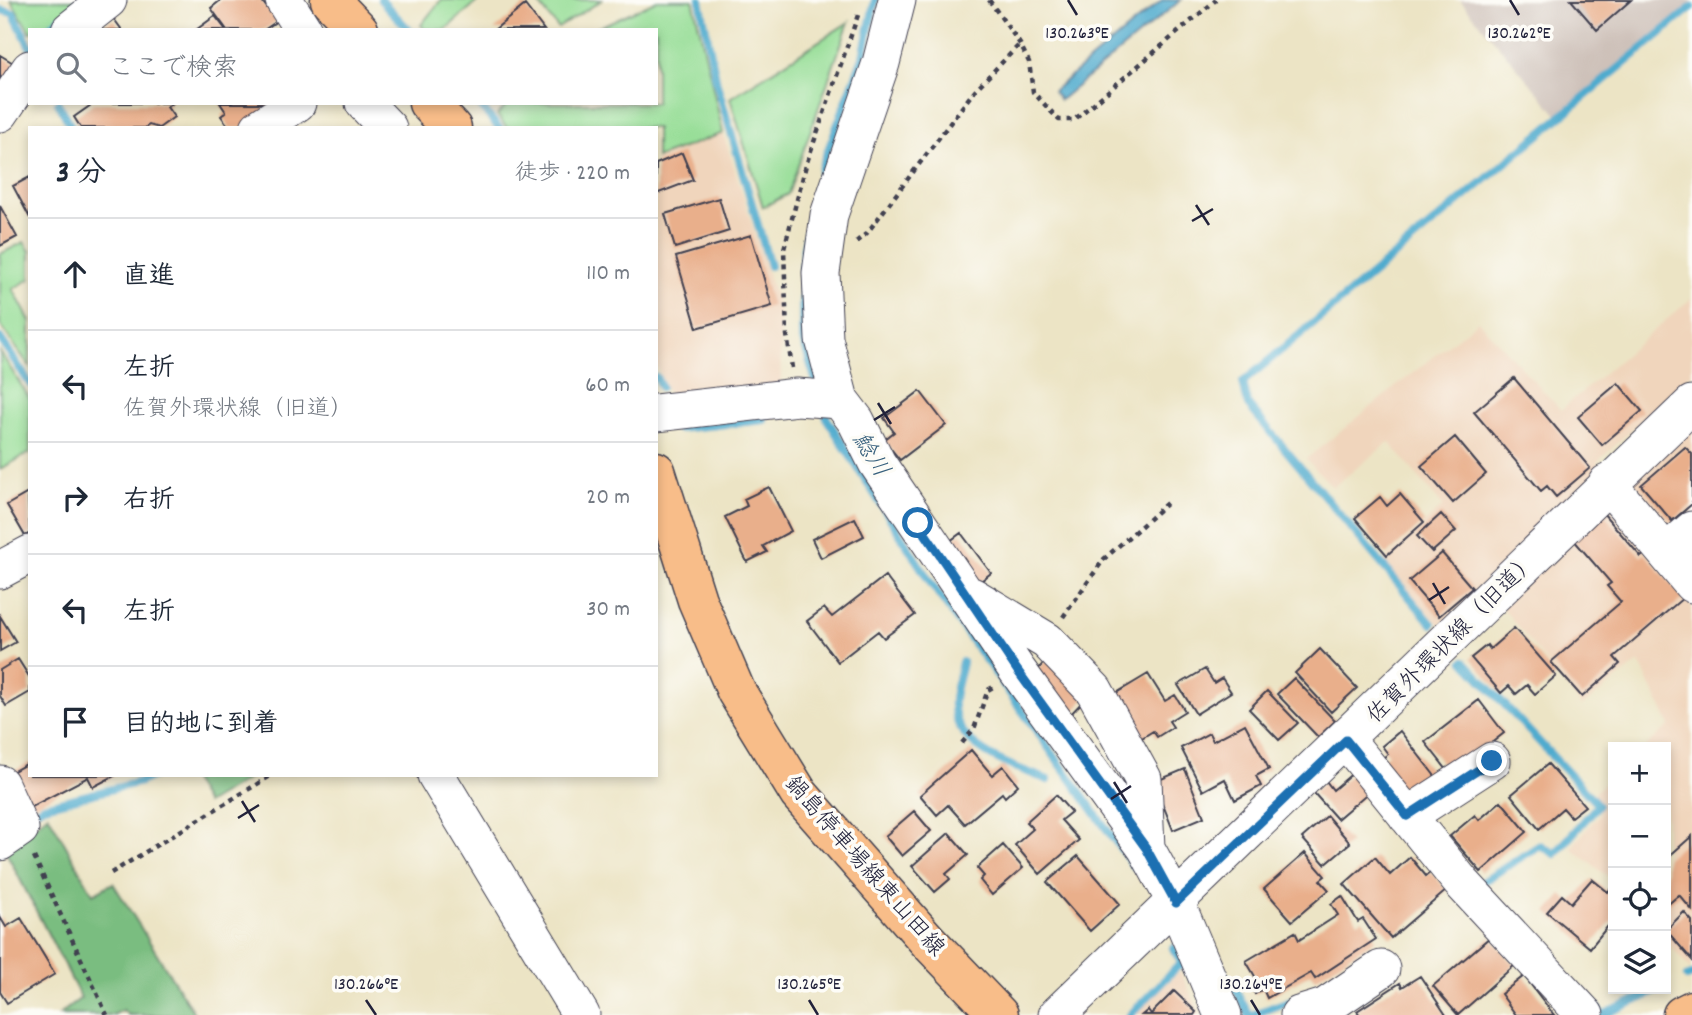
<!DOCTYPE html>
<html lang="ja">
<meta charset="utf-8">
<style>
:root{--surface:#fff;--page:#f2f2f3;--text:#1f2937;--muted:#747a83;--line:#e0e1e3}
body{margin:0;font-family:Dekko,"Klee One",sans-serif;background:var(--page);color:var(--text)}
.controls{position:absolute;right:21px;bottom:21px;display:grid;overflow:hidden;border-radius:0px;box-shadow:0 4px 10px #0003}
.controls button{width:63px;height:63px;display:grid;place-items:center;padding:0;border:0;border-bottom:2px solid var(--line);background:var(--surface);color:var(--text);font:35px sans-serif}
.stop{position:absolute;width:21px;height:21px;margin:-16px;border:5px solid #1f6fb2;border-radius:50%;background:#fff}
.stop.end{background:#1f6fb2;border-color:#fff;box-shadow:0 2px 7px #0008}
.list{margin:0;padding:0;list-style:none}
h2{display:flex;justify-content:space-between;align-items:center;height:91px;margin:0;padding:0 28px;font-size:30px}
h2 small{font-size:23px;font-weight:400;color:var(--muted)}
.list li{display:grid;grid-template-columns:46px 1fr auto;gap:21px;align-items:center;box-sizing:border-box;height:112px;padding:0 28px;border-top:2px solid var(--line)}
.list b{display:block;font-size:26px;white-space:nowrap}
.list p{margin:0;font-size:23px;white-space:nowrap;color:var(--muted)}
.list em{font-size:23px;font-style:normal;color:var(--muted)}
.icon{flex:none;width:38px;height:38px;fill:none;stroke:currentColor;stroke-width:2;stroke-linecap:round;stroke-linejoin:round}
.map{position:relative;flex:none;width:1692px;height:1015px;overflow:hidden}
.search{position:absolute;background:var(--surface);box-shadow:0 4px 10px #0003;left:28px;top:28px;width:630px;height:77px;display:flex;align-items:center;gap:18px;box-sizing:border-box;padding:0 24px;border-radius:0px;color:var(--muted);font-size:26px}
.panel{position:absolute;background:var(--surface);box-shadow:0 4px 10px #0003;left:28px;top:126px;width:630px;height:651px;border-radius:0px}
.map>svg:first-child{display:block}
</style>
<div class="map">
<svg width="1692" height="1015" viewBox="0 0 1692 1015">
<rect width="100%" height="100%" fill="#fdfcf7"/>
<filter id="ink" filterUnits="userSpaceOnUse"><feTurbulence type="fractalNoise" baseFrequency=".0143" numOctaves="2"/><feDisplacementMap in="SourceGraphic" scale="14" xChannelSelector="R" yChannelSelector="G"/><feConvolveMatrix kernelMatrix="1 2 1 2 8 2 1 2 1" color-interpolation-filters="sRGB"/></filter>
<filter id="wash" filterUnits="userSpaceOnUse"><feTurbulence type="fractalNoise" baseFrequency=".00686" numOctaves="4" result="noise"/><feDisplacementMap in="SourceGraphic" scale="28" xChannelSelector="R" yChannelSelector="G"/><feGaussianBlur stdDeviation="1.57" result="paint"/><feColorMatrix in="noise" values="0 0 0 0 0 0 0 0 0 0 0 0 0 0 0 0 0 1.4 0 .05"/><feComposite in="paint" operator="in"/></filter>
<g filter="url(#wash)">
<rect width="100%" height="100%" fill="#ece4c5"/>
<path fill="#f0d5bc" d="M723,133L780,312L781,386L671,400L656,365V158Z
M1692,298V373L1597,462L1601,469L1440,626L1384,561L1443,506L1389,442L1333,487L1306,459L1478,321L1561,410Z
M1692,420V513L1648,551L1692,603L1691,970L1666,940V747H1645L1670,725L1639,662L1582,706L1501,606Z
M1613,776V880L1571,848L1600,813L1594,793Z
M1180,971L1201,1015H1133Z"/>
<path fill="#cec1b9" d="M1460,0H1692V4L1558,116Z"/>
<path fill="#98de98" stroke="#5d806a" stroke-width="2" d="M11,0H78L43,30L30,32Z
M441,0H479L445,30H425L421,25Z
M536,0H602L558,28Z
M657,0H693L723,133L656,158V128H507L497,115L509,103H656V30H593Z
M849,22L788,194L763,207L730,98Z
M24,242L30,251V279L13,289L30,321V367L0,325V254Z
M0,352L30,399V453L0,469Z"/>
<path fill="#7abd80" stroke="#4e705e" stroke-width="2" d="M189,775H255L206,804Z
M48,814L93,894L113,883L195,1015H128L123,1010L113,1015H59L81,998L6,852Z"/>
<path fill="#50abce" stroke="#396684" stroke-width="2" d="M1162,0H1181L1060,100L1053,91Z"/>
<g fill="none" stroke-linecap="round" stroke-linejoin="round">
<path stroke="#50abce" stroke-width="8" d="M381,0L409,30
M700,0L717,84L770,266
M0,10L13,13L30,47
M47,30L59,19
M58,103L72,128
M478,103L499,128
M0,338L30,384
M656,377L661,387
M818,388L802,336L803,253L822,166L863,57L875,0
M824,407L827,419L932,585L1133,866
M678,429L764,420
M1432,624L1248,405L1243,382L1692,7
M1464,661L1598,805L1555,854L1540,845L1478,885
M962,662C960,674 955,687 954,699C950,749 1012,765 1048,780
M28,814L44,806L140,782L155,775
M1173,948L1184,967
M1222,974L1231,981L1249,1015
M1687,977L1692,975
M1596,1007L1603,1015L1661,989
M1130,1015L1181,963
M1252,1015L1297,998"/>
</g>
<g id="blocks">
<path fill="#e9af8b" d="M221,0H261L277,21L264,30H227L211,8Z
M1571,0H1631L1597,30Z
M525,5L544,30H494Z
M215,16L226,30H196Z
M114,19L122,30H96Z
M0,55L20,67L0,98Z
M94,103H173L167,107L174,117L159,128L149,125L145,128H81L74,117Z
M220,103H283L241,128H230L221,116L226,112Z
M682,153L693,180L656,194V164Z
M30,177V218L13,186Z
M719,198L729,231L675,248L665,214Z
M0,206L17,237L0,246Z
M751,235L772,306L697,328L676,257Z
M1514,378L1590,468L1556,497L1547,486L1541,491L1474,412Z
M1618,383L1642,411L1602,445L1578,417Z
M920,391L946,425L900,460L884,440L894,432L884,418Z
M1455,437L1486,474L1453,503L1421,466Z
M1685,447L1692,454V504L1672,521L1641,485Z
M769,487L791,531L763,546L767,552L747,562L725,517L747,506L744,499Z
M28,493L30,533L25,536L7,505Z
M1400,494L1424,522L1387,555L1355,518L1380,497L1387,506Z
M1603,513L1641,557L1645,554L1683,598L1614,657L1620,664L1582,697L1551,662L1621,602L1607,586L1611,583L1573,539Z
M1441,514L1456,531L1432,552L1417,536Z
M855,518L864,536L821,558L812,539Z
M961,533L991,573L977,584L946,544Z
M1442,553L1472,588L1439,616L1409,581Z
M885,576L915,615L884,638L878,631L838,662L807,621L824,608L832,617Z
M0,616L16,642L0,651Z
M1514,628L1556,676L1535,694L1527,685L1516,694L1509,686L1501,693L1471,658L1487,645L1490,649Z
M1320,649L1357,688L1331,712L1295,673Z
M18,659L30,678V692L6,706L0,696V670Z
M1046,660L1086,698L1069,716L1035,673Z
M1205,669L1214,683L1222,678L1231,692L1196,714L1178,685Z
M1148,674L1165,701L1175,695L1185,711L1169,721L1173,727L1157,737L1153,731L1140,739L1113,695Z
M1294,678L1335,721L1318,737L1277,694Z
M1267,691L1298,723L1279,740L1249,709Z
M1479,700L1504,733L1451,775L1425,742Z
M1245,724L1269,769L1256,776L1261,786L1235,800L1225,779L1203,791L1181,748L1209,733L1213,741Z
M1400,731L1438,780L1411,802L1379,761L1388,754L1382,746Z
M971,750L992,775L1003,766L1018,785L1005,797L1002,793L965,824L948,805L937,815L920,795Z
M30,762V775H116L93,787L88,777L31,807L12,772Z
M1548,764L1585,806L1571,817L1563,808L1539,829L1511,795Z
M1185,769L1204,817L1173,830L1154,782Z
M1354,772L1370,791L1337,819L1313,792L1326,781L1333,790Z
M1056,795L1071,812L1061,820L1079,840L1040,874L1015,845L1033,829L1026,822Z
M1501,801L1527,832L1481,872L1450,836L1475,815L1479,820Z
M914,811L931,831L902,856L885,836Z
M1327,816L1350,843L1325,864L1302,838Z
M949,833L968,855L946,874L950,879L935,892L912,866Z
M1692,836V910L1679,895L1666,906V859Z
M1003,845L1023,868L992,895L980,880L984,876L977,868Z
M1305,853L1325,876L1320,880L1329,890L1292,921L1264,889Z
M1078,856L1120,904L1090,931L1047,882Z
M1375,857L1390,875L1410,857L1426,876L1431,872L1447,890L1391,938L1344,884Z
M1592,879L1608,892L1613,886V920L1590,948L1547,912L1562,895L1571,903Z
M1342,896L1358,922L1363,919L1376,939L1315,979L1311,973L1267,998L1263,989L1255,994L1248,982L1256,978L1246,961L1295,932L1299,940L1338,915L1331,904Z
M1684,912L1692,921V960L1666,930Z
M0,917L6,927L21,918L55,974L7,1003L0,992Z
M1490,937L1515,965L1458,1015L1433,986Z
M1420,976L1446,1015H1360L1357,1011L1400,983L1402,987Z
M1524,976L1554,1015H1516L1501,994Z
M1174,991L1196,1012L1194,1015H1142L1148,1010L1151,1014Z"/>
</g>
</g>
<g filter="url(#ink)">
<use href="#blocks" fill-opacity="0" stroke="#403f50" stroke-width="2"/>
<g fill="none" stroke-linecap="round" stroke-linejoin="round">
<g stroke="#403f50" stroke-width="39">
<path id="minor" d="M284,0L303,30
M897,0L881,63L829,215L821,273L824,339L840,400L856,421L877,463L1017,670L1146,848L1176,903L1223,1015
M70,30L108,0
M364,103L388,128
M0,113L30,69
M259,128L297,103
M656,413L797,397L840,400
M1607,483L1692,584
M1666,553L1692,530
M0,570L30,554
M972,596L1047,641L1094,690L1143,779L1146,848
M1346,740L1461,882L1585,1015
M436,775L581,1015
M0,784L20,828L0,842
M1407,816L1492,761
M1057,1015L1692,404
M1299,1015L1325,1007L1381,969"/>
</g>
<g stroke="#403f50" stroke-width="41">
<path id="major" d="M330,0L359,30
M428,103L452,128
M656,471L697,600L736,691L799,794L927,940L999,1015
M1682,1015L1692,1010"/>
</g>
<path stroke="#403f50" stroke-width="4.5" stroke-dasharray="5 5" stroke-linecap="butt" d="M989,0L1020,44L1029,62L1033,92L1059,120H1074L1216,0
M856,242L867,233L975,90L1020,44
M792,368L787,335L784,249L806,165L858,15
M1063,617L1104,559L1167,503
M962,743L974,729L988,690L993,687
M34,857L107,1015
M111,873L272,775"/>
<use href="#minor" stroke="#fff" stroke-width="37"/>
<use href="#major" stroke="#f8bd89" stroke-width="38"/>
</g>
</g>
<g fill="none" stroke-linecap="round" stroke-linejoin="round" filter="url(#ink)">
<path stroke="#1f6fb2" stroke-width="9" d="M918,523L1017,670L1146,848L1176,903L1346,740L1407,816L1492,761"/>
</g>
<path fill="none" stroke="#22223b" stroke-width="2.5" d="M1068,0L1077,15M1510,0L1519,15M1196,205L1209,225M1192,221L1213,209M878,403L891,424M874,420L895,407M1433,583L1445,604M1429,600L1449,587M1114,782L1127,803M1111,799L1131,786M242,801L255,822M238,818L259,805M366,1000L376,1015M809,1000L818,1015M1251,1000L1260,1015"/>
<g text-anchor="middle" stroke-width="7" stroke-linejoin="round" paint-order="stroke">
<g font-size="23" fill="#22223b" stroke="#fdfcf7">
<text transform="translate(1451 637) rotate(-45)" y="8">佐賀外環状線（旧道）</text>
<text transform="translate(866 865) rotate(49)" y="8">鍋島停車場線東山田線</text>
</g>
<g font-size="24" font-style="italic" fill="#37607d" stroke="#fdfcf7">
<text transform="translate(872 454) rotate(58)" y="8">鯰川</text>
</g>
</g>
<g font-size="18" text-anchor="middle" fill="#22223b" stroke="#fdfcf7" stroke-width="7" stroke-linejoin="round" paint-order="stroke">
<text x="1077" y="38">130.263°E</text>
<text x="1519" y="38">130.262°E</text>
<text x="366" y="989">130.266°E</text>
<text x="809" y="989">130.265°E</text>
<text x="1251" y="989">130.264°E</text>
</g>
</svg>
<div class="controls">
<button>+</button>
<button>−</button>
<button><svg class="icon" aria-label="locate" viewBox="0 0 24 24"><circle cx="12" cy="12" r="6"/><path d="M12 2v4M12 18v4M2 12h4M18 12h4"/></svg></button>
<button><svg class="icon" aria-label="layers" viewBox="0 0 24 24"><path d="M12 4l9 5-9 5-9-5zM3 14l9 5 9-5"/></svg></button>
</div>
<div class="stop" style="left:918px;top:523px"></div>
<div class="stop end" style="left:1492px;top:761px"></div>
<div class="search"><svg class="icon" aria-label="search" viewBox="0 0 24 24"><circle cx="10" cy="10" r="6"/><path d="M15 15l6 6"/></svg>ここで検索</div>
<section class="panel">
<h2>3 分<small>徒歩 · 220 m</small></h2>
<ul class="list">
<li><svg class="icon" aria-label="ahead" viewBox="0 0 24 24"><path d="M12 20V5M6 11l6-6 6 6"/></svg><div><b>直進</b></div><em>110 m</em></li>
<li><svg class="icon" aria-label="left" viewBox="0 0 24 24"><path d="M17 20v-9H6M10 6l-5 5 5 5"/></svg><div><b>左折</b><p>佐賀外環状線（旧道）</p></div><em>60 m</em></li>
<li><svg class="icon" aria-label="right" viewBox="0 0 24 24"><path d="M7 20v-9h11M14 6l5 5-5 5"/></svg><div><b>右折</b></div><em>20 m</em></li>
<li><svg class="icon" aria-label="left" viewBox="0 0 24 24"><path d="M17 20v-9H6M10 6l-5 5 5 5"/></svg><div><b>左折</b></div><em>30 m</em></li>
<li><svg class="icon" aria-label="arrive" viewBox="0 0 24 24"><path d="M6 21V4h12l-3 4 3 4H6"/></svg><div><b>目的地に到着</b></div></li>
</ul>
</section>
</div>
